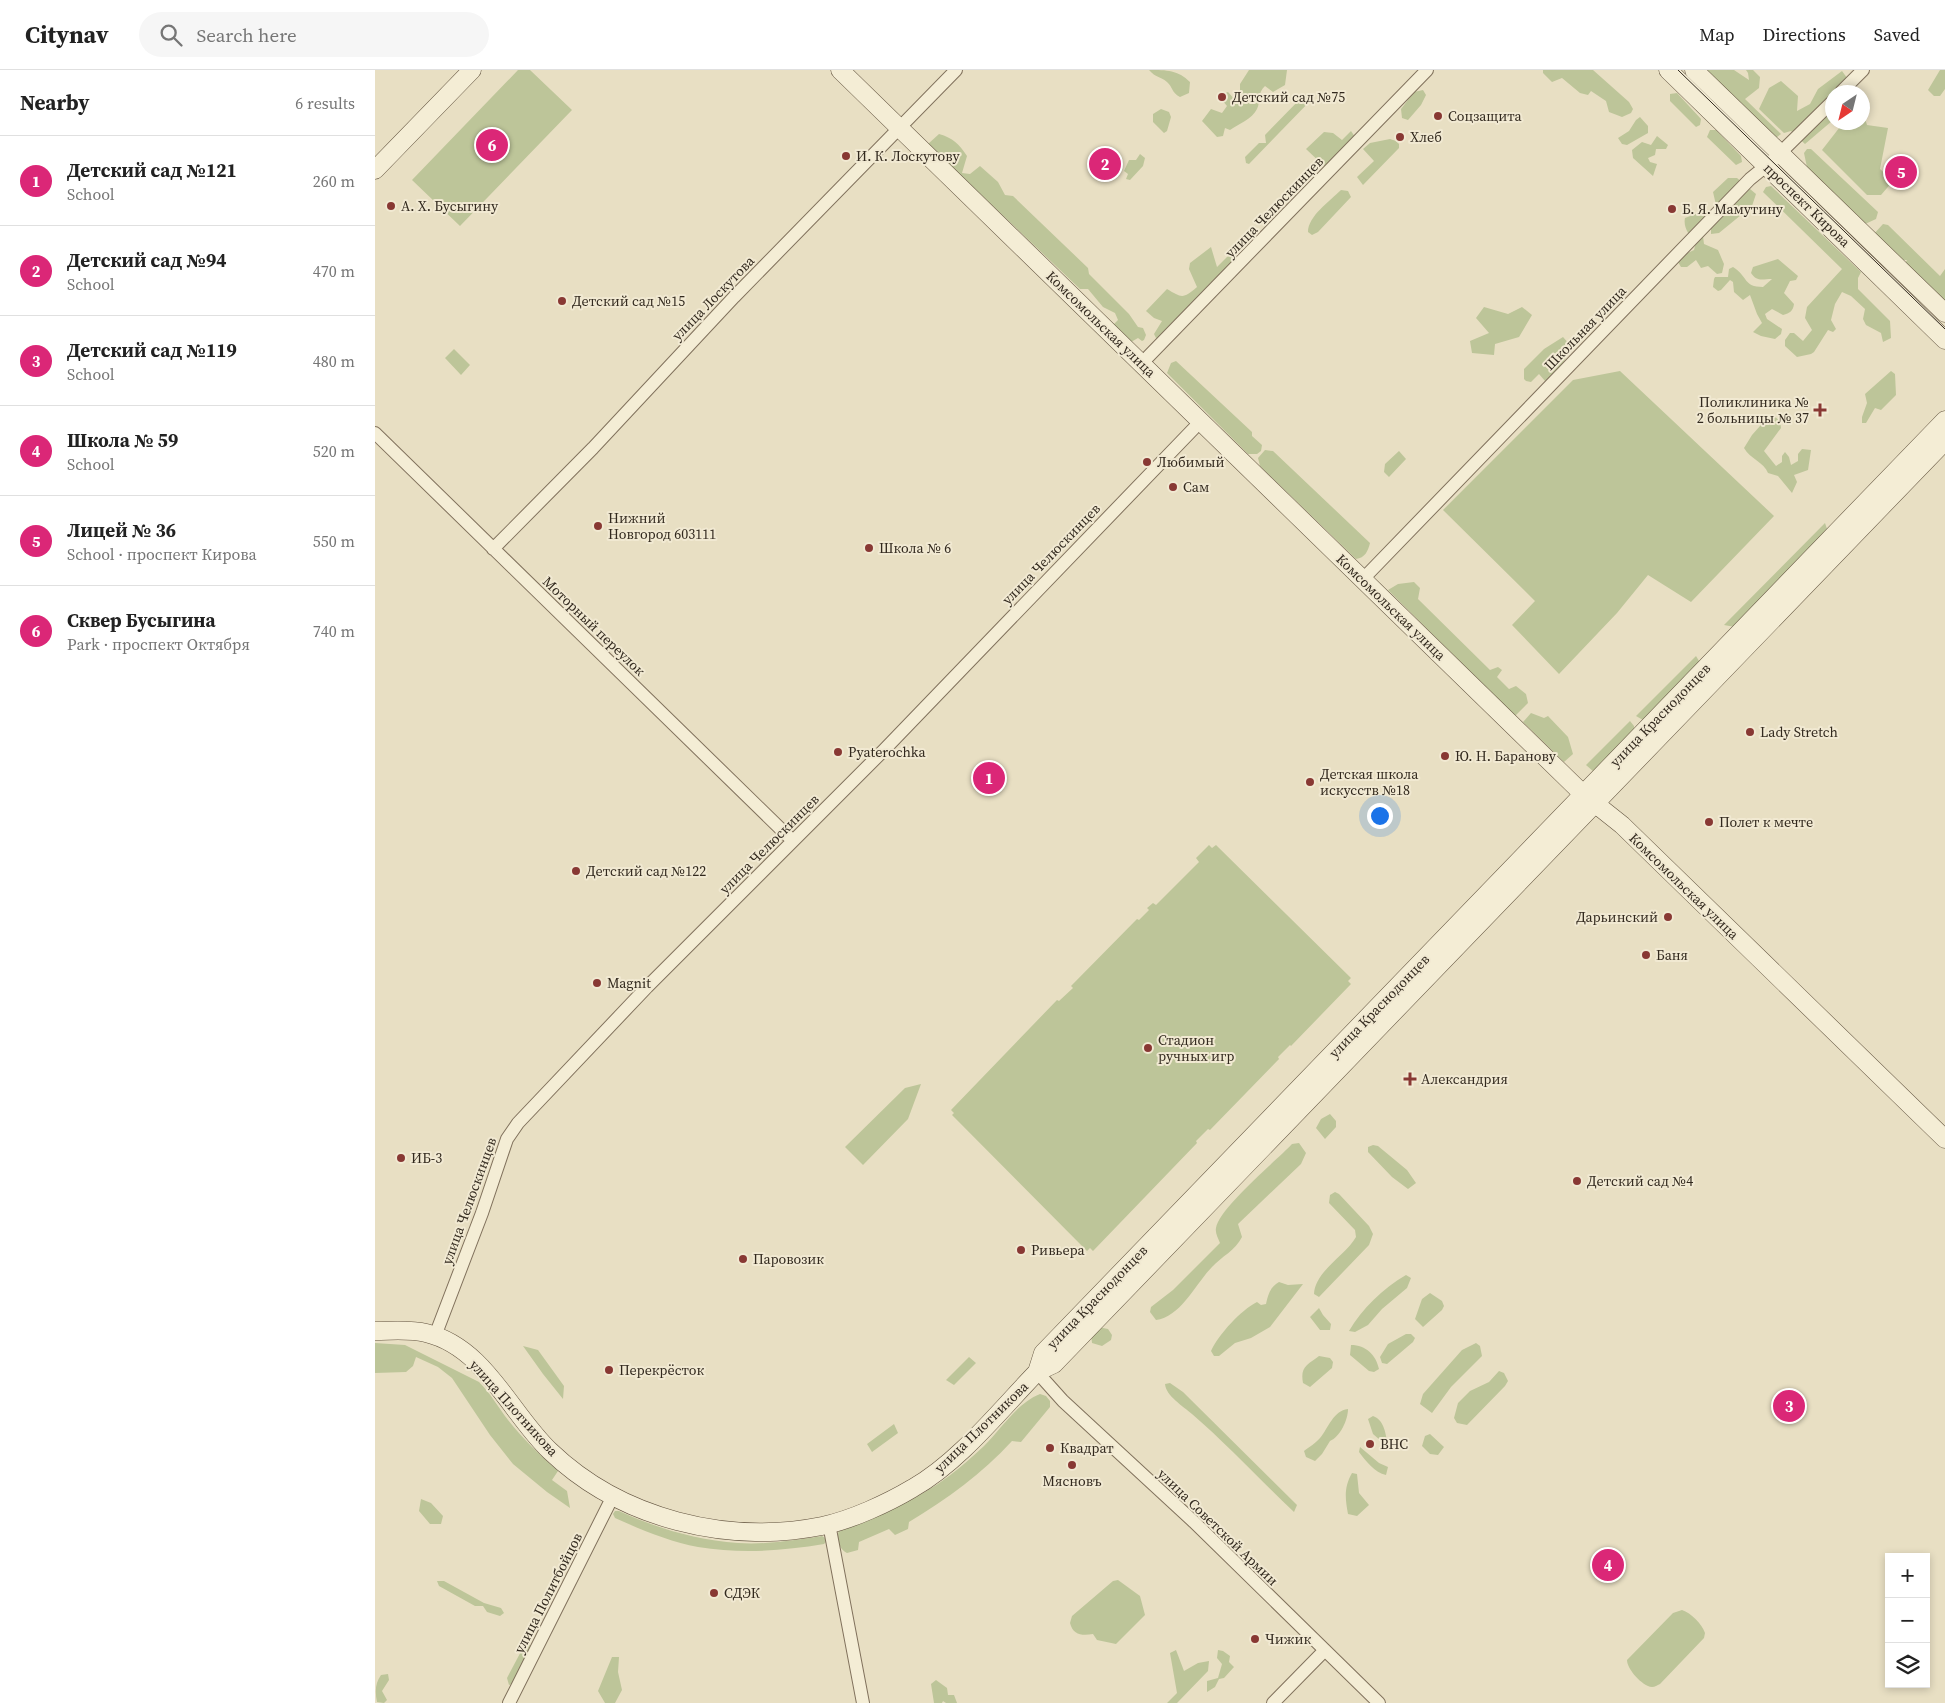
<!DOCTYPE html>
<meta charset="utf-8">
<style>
:root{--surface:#fff;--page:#f6f6f6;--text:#222;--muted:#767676;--line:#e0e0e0;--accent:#db2777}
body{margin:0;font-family:"Source Serif 4",serif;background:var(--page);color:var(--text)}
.controls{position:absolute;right:15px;bottom:15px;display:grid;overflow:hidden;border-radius:0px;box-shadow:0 2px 8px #0003}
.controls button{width:45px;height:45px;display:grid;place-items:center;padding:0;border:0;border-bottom:1px solid var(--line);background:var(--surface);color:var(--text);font:25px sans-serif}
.compass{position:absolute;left:1450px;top:15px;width:45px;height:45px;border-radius:50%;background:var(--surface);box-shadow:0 2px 8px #0003;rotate:215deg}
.you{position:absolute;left:1004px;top:745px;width:18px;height:18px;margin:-12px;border:4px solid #fff;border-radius:50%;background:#1a73e8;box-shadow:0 0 0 8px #1a73e833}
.badge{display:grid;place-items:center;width:32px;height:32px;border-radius:50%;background:var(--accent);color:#fff;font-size:16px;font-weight:700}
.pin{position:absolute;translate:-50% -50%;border:2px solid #fff;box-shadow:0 1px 5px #0006}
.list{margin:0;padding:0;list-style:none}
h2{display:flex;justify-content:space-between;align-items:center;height:65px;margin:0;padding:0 20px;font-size:21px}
h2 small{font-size:16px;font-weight:400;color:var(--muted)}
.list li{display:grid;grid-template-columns:32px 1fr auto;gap:15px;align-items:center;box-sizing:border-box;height:90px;padding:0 20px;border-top:1px solid var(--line)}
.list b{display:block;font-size:19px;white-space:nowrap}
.list p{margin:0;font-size:16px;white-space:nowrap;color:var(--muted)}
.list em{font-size:16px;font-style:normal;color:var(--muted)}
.icon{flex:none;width:28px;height:28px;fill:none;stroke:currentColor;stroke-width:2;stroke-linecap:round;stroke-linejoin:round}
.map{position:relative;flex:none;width:1570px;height:1633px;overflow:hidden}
header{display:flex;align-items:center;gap:30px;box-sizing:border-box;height:70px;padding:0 25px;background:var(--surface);border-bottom:1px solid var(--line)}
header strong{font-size:24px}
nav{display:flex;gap:28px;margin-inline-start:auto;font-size:18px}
.search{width:350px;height:45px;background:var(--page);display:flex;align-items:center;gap:12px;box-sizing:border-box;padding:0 18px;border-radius:28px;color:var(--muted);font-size:19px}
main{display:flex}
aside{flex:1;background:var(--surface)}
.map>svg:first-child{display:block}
</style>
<header>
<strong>Citynav</strong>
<div class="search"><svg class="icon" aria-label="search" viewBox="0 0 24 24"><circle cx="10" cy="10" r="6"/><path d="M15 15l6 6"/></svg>Search here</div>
<nav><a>Map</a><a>Directions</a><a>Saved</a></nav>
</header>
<main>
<aside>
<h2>Nearby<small>6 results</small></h2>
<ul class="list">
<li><span class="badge">1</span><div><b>Детский сад №121</b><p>School</p></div><em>260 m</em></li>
<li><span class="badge">2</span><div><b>Детский сад №94</b><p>School</p></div><em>470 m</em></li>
<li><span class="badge">3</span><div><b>Детский сад №119</b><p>School</p></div><em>480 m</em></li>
<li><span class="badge">4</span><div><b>Школа № 59</b><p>School</p></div><em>520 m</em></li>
<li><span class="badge">5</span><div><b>Лицей № 36</b><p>School · проспект Кирова</p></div><em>550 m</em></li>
<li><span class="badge">6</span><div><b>Сквер Бусыгина</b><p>Park · проспект Октября</p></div><em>740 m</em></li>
</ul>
</aside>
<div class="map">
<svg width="1570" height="1633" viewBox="0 0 1570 1633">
<rect width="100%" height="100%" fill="#e8dfc3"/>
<path fill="#bdc599" d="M143,0H155L197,40L85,156L37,110Z
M774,0C792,0 803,0 815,12L814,23L805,27C796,22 798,17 792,12C785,6 781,8 774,0Z
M874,0H912L910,15L898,22L890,16C882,23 886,31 882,39C877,49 864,54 855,60L850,58L848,66L842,67L827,51L836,39L847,43L852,36L847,30L850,23L853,22L860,30L865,26V14Z
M1168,0H1218L1254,32L1258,39L1256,43L1247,47L1234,42L1231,31L1216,21L1213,25L1205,23L1187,8L1177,12L1168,3Z
M1325,0H1359L1374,10L1373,3L1371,0H1378L1385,7L1384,18L1370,29L1406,64L1397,71Z
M1565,0H1570V19L1565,26H1559L1553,20Z
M1467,1L1480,19L1479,22H1458L1457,51L1430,74L1416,61L1409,63L1384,39L1394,18L1406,11L1423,26L1422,41L1435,34L1443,19Z
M1048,20L1051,25L1046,35L1033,50L1027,48L1026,39L1039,22Z
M934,23L938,25V28L874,94L871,93L870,87L884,73H891L890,65L929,25Z
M1302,23L1326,49L1325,55L1321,57L1295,31V24Z
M786,39L794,42L796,47L792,61L789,63L778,52V44Z
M1488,42L1492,55L1513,58L1505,99L1518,111L1506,125H1492L1447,80L1468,53L1488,52Z
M1265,47L1273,56V63L1252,75L1247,74L1243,68L1254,61L1261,50Z
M1335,60H1341L1366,86L1367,92L1361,95L1332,67Z
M976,61L980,67L950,97L931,79L949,62L958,63L967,70Z
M564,64C578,68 584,74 592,86L587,103L595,104L605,96L623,112L630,125L638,126L713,198L714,204L754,244L763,257L768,258L771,265L769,270L767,271L763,268L756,272L738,255L743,250L740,243L728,237L713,219H705L553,74Z
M1282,66L1293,75L1291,79H1281L1280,85L1273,88L1275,92L1282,94L1278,106L1258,88L1257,80L1267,72L1276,75Z
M1015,69L1021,71L1024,74V78L988,115L982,107L999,91L988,79L995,73Z
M1432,79H1436L1503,142L1501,149L1488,155L1433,102L1429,83Z
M765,84L770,88L768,96L755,110L751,109L753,104L749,101L754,90H761Z
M1353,108H1362L1381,124L1377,136L1344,163L1336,164V156L1326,151L1329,174L1343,180L1349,194L1347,203L1342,204L1333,196L1326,198L1321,190L1312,197H1306L1303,192L1306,186L1319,180L1321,172C1314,166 1308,157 1310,148L1323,143L1338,140L1341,135L1338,122Z
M1396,116L1486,202L1483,208V219L1515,251L1516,268L1508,272L1506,263L1491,255L1488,249L1490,239L1476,226L1467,222L1460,234L1456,250L1461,259L1458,262L1453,260L1439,282L1436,284L1422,287L1410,276V270L1415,263H1419L1428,271L1437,260L1430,248L1432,237L1467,199L1388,122L1391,117Z
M966,120L973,121L976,127L943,162L937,165L933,162C933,146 955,131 966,120Z
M1508,154L1513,155L1565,206L1570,199V235L1529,195L1532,190H1521L1498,165Z
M836,177L842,197L852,187L857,185L860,190L785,267L781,268L779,264L787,251L779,248L771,241L792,219C807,228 808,229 822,217L814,199L815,193Z
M1403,189L1423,206L1421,210L1415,211L1409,223L1419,234C1418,241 1415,243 1408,245L1397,239L1390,244L1392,249L1407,259L1406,264L1400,269L1386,266L1378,262L1387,253L1382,244L1375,225L1368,230L1359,222L1358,212L1355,210L1346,220L1343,221L1338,217L1339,209L1340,207H1353L1354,199L1358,197C1373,206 1368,217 1388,217L1397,209C1387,209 1382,212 1376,203L1378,197Z
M1109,237L1133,244L1147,237L1157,245L1144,267L1120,274L1119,285L1097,283L1095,271L1114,263L1101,248Z
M1188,267L1195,275C1191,292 1185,298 1173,311H1170L1164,304L1156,312L1151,311L1149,309V299L1169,279Z
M79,279L95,295L86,305L70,288Z
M801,291L877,362V366L887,375L886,381L882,384H873L792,303L796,293Z
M1245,301L1399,446L1316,532L1273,505L1242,543L1184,604L1137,555L1160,531L1068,440L1198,310Z
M1516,301L1520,304L1521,325L1506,340L1500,338L1491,353H1487V347L1492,333L1490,324Z
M1399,346L1405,351L1406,358L1389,381L1401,396L1407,392V386L1410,382L1414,387L1416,395L1423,391V384L1427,379L1436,380L1433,400L1419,405L1422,412L1417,423L1403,406L1393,403C1389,392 1375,389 1369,378L1377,365L1393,347Z
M890,380L898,381L995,473C993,481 990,488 981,489L885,396L883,388Z
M1024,381L1031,389L1014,407L1009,402L1010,394Z
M1450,453L1453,462L1360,557L1349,555Z
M1039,512L1045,518L1043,529L1115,600L1123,597L1127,600L1122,607L1134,619L1141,616L1151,624L1153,633L1140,646L1013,520L1023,514Z
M1321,586L1324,591V596L1268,650L1261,646Z
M1156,643L1169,648L1173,646L1193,667L1198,684L1189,692L1148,652Z
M1255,651L1259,656V662L1219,702L1211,695Z
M834,775L837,778L841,775L976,908L973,911L976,914L916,976L915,975L903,987L904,989L835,1060L833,1059L821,1071L822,1073L718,1181L715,1178L712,1181L577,1045L579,1043L576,1040L682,930L684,931L698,918L696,916L762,849L764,850L774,840L772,838L778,833L781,835L824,792L821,788Z
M546,1014L533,1049L488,1095L470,1077L530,1018Z
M955,1044L961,1051V1057L950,1069L941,1058L946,1049Z
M924,1073L931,1083L926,1094L863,1154L867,1167C860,1181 847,1186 837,1197C821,1213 806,1247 781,1250L775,1242L776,1237L798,1220L845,1173C843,1168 840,1163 841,1158C844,1138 901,1091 917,1074Z
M998,1075L1003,1076L1032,1100L1041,1113L1033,1119L1017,1107L993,1082V1077Z
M960,1122L964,1124L994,1156L998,1164L994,1175L944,1227L939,1224C940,1201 971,1185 981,1167L980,1160L954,1133L955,1125Z
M1031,1205L1036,1208L1032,1218L1007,1239L993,1255L980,1262L974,1261C987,1239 1008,1218 1031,1205Z
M904,1212L913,1215L928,1214L895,1257L876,1268L860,1273L844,1286H839L836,1281C844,1264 866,1240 882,1232L886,1235L891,1234C893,1225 895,1217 904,1212Z
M1055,1223L1067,1231L1069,1236L1067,1240L1048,1257L1040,1249L1047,1229Z
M944,1238L948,1245L956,1254L955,1260H945L935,1247Z
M723,1257L733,1259L737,1265L736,1270L727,1276L717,1273L716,1264Z
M1031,1264H1036L1040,1268L1038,1272L1012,1294L1007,1293L1005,1287L1013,1274Z
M0,1273L30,1275L104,1312C116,1324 123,1337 133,1350C148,1369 165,1385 183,1401L177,1410L192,1421L195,1438L172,1422L138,1394L115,1365L77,1308L63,1297L41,1287L38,1296L31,1302L0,1303Z
M1101,1273L1105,1276L1107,1286L1076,1317L1057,1343L1045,1334L1048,1324L1087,1280Z
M976,1275C991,1275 1001,1285 1004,1299L999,1302L994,1301L975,1285Z
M148,1276L163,1280L189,1316L188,1329L168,1304Z
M944,1286L955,1288L958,1292L957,1298L935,1317L928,1313C925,1297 932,1295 944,1286Z
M594,1287L601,1293L579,1315L571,1310Z
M1124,1301L1129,1303L1133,1311L1130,1316L1092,1355L1082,1353L1079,1348L1083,1333L1095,1321L1114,1312Z
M795,1313L808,1322L922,1435L919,1442C885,1410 853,1375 817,1344C808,1336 791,1326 790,1314Z
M665,1324L671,1326L675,1331V1337L646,1372L637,1371C607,1404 572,1429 534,1452L533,1459L520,1465L514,1459L484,1472L483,1480L472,1483C464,1479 461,1469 464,1460C502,1445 541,1431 574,1406C586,1397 598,1386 609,1376C626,1359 642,1333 665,1324Z
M973,1339C973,1350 965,1367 955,1371L947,1384L940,1391L931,1387L929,1381C934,1377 941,1373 945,1368C954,1357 958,1341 973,1339Z
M998,1346C1010,1350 1011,1366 1013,1377L998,1364L993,1349Z
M519,1354L523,1363L497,1382L492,1374Z
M1055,1364L1069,1377L1063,1385L1055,1384L1047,1376L1050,1366Z
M985,1377L1004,1393L1013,1397L1011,1405C1000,1403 990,1390 984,1382Z
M977,1403L982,1404L984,1423L994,1435L982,1446L973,1444C970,1428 969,1417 977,1403Z
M46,1429L56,1433L68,1446L66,1454H55L44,1441Z
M240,1441H244C281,1458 321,1470 363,1473C391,1475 420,1470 447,1466L450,1468L451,1472L449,1474C407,1481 366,1484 323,1477C295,1472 267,1460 240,1448L238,1444Z
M743,1510L765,1526L770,1545L741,1574L722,1570L718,1564C707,1566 698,1565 695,1553L697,1546L738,1511Z
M62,1511H69L109,1533L126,1538L129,1543L125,1546L112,1542L108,1536H100L64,1516Z
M1307,1540C1316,1543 1327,1554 1330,1563L1329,1568L1285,1614C1282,1615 1280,1617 1277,1617C1267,1616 1252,1599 1252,1590L1298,1543Z
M150,1574L155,1575L158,1578L139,1613L134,1615L132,1608Z
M801,1580L809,1601L823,1593L834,1591L833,1601L802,1633H792L802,1623L795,1583Z
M843,1580L848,1581L855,1586L854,1592L859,1597L849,1608L844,1609L840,1617L832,1622V1611L843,1608L847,1594L842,1588Z
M237,1587H244L243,1602L247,1620L240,1633H230L223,1621Z
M13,1604L14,1610L7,1621L12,1630L9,1633L2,1632C0,1622 0,1613 6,1605Z
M561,1610L572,1618L573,1625H579L582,1633H571L568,1631L567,1633H559L556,1614Z"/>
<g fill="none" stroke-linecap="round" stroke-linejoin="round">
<g stroke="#80715c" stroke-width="14">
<path id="street" d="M1466,22L1488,0
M767,293L1052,0
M0,363L418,771
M118,479L218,378L359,227L581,0
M988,509L1375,109L1396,92L1458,31
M60,1266L107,1143L132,1069L143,1053L272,917L509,680L826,351
M662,1302L688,1331L819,1452L1004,1633
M454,1454L488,1633
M134,1633L238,1426
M898,1633L950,1580"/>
</g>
<g stroke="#62533f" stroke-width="19">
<path id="secondary" d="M465,0L1208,724L1247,755L1570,1069
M1293,0L1570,270
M1319,0L1570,243
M0,100L97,0
M0,1261C17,1261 35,1259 51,1263C110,1277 135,1343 175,1381C246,1449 352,1475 447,1456C476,1450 513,1433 538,1418C584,1392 625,1340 662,1302L679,1294L1570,371
M662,1302L668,1283L1570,350"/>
</g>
<use href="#street" stroke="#f4edd5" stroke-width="12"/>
<use href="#secondary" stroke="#f4edd5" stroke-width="18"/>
<path stroke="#32291e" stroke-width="1" d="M1303,0L1570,259"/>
</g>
<g fill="#883833" stroke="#f1e9d2" stroke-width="2">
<circle cx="847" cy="27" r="5"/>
<circle cx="1063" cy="46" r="5"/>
<circle cx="1025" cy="67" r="5"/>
<circle cx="471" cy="86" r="5"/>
<circle cx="16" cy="136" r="5"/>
<circle cx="1297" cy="139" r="5"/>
<circle cx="187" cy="231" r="5"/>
<path d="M1442.5 332.5h5v5h5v5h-5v5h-5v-5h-5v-5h5z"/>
<circle cx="772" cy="392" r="5"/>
<circle cx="798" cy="417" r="5"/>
<circle cx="223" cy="456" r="5"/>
<circle cx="494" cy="478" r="5"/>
<circle cx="1375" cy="662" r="5"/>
<circle cx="463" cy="682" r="5"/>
<circle cx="1070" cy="686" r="5"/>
<circle cx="935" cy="712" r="5"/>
<circle cx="1334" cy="752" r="5"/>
<circle cx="201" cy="801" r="5"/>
<circle cx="1293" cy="847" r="5"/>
<circle cx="1271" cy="885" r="5"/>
<circle cx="222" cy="913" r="5"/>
<circle cx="773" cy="978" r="5"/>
<path d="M1032.5 1001.5h5v5h5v5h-5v5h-5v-5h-5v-5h5z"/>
<circle cx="26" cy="1088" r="5"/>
<circle cx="1202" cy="1111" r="5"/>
<circle cx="646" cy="1180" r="5"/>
<circle cx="368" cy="1189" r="5"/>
<circle cx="234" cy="1300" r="5"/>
<circle cx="995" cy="1374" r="5"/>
<circle cx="675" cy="1378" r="5"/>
<circle cx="697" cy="1395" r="5"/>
<circle cx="339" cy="1523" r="5"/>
<circle cx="880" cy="1569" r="5"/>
</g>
<g text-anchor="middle" stroke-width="4" stroke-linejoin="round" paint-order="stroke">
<g font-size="14" fill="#32291e" stroke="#f1e9d2" text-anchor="start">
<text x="857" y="32">Детский сад №75</text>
<text x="1073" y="51">Соцзащита</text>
<text x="1035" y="72">Хлеб</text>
<text x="481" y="91">И. К. Лоскутову</text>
<text x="26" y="141">А. Х. Бусыгину</text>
<text x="1307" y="144">Б. Я. Мамутину</text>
<text x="197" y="236">Детский сад №15</text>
<text x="1434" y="337" text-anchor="end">Поликлиника №<tspan x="1434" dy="16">2 больницы № 37</tspan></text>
<text x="782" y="397">Любимый</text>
<text x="808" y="422">Сам</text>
<text x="233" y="453">Нижний<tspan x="233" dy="16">Новгород 603111</tspan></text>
<text x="504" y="483">Школа № 6</text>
<text x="1385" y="667">Lady Stretch</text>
<text x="473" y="687">Pyaterochka</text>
<text x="1080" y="691">Ю. Н. Баранову</text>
<text x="945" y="709">Детская школа<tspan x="945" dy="16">искусств №18</tspan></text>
<text x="1344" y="757">Полет к мечте</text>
<text x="211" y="806">Детский сад №122</text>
<text x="1283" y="852" text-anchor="end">Дарьинский</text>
<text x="1281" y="890">Баня</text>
<text x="232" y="918">Magnit</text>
<text x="783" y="975">Стадион<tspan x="783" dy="16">ручных игр</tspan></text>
<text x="1046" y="1014">Александрия</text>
<text x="36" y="1093">ИБ-3</text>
<text x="1212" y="1116">Детский сад №4</text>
<text x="656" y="1185">Ривьера</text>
<text x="378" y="1194">Паровозик</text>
<text x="244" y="1305">Перекрёсток</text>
<text x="1005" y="1379">ВНС</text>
<text x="685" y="1383">Квадрат</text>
<text x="697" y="1416" text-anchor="middle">Мясновъ</text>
<text x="349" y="1528">СДЭК</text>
<text x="890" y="1574">Чижик</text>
</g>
<g font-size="14" fill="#32291e" stroke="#f1e9d2">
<text transform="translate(1432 135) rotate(44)" y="5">проспект Кирова</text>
<text transform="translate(899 137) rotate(-46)" y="5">улица Челюскинцев</text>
<text transform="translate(338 228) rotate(-46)" y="5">улица Лоскутова</text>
<text transform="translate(726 254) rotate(44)" y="5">Комсомольская улица</text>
<text transform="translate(1210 258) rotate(-46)" y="5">Школьная улица</text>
<text transform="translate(676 484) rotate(-46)" y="5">улица Челюскинцев</text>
<text transform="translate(1016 537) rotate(44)" y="5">Комсомольская улица</text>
<text transform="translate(219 556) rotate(44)" y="5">Моторный переулок</text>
<text transform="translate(1285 645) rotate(-46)" y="5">улица Краснодонцев</text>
<text transform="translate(394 774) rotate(-45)" y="5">улица Челюскинцев</text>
<text transform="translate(1309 816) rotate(44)" y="5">Комсомольская улица</text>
<text transform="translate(1004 936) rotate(-46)" y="5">улица Краснодонцев</text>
<text transform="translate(94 1131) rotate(-70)" y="5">улица Челюскинцев</text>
<text transform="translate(722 1227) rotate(-46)" y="5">улица Краснодонцев</text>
<text transform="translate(139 1338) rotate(48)" y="5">улица Плотникова</text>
<text transform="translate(606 1357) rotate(-44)" y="5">улица Плотникова</text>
<text transform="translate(843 1457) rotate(44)" y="5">улица Советской Армии</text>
<text transform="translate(173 1523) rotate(-63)" y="5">улица Политбойцов</text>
</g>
</g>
</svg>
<div class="controls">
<button>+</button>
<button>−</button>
<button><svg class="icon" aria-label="layers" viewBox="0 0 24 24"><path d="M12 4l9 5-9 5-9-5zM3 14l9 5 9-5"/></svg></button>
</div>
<svg class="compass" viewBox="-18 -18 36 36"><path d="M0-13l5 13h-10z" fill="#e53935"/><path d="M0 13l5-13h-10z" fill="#767676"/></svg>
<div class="you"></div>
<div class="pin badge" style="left:614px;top:708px">1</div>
<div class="pin badge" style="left:730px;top:94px">2</div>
<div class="pin badge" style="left:1414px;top:1336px">3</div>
<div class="pin badge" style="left:1233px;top:1495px">4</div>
<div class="pin badge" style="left:1526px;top:102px">5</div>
<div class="pin badge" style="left:117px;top:75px">6</div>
</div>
</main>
